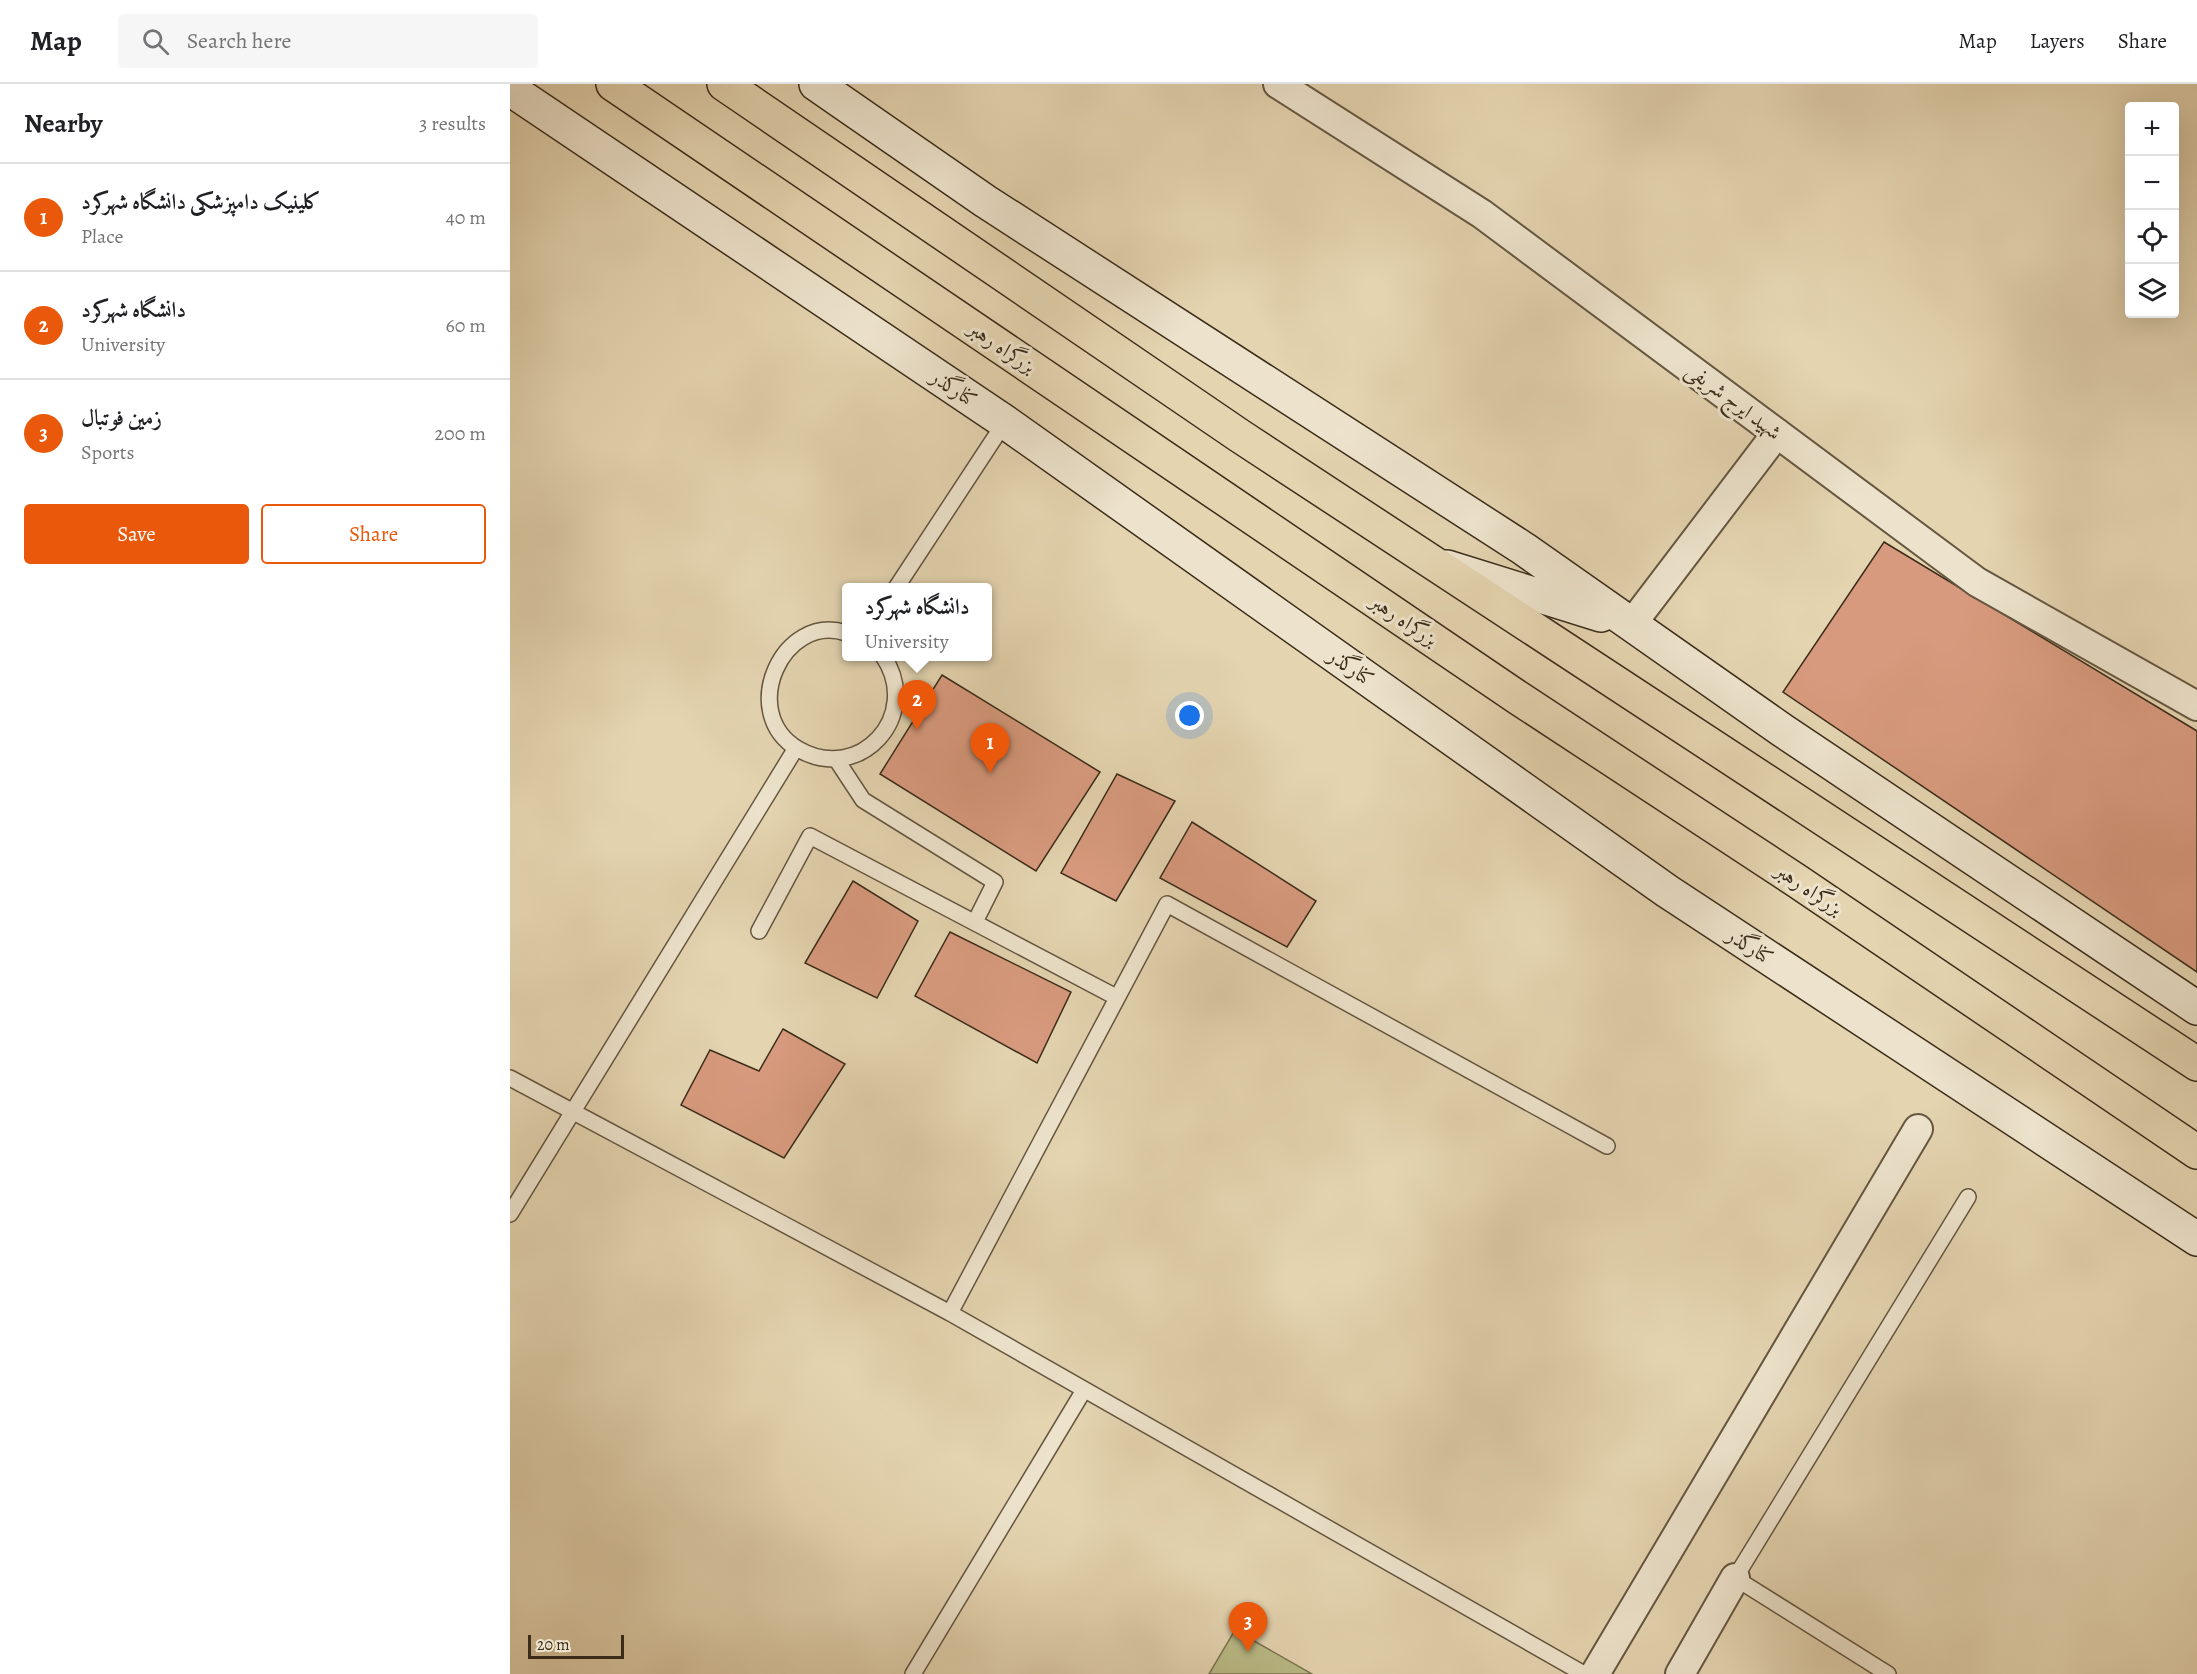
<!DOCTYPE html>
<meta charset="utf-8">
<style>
:root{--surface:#fff;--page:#f6f6f6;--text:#202124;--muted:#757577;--line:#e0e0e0;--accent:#ea580c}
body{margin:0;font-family:Alegreya,Amiri,serif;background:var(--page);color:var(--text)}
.controls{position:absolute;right:18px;top:18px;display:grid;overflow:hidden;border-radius:6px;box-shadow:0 6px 24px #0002}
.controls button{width:54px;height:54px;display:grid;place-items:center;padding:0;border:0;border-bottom:2px solid var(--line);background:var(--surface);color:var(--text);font:30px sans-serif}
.scale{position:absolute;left:18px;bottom:15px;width:96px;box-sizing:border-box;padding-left:6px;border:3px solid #3b2c1a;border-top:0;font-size:16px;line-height:21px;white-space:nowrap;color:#3b2c1a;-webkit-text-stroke:4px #ede3cc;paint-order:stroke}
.you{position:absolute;left:680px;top:632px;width:21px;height:21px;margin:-15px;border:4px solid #fff;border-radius:50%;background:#1a73e8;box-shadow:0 0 0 9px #1a73e833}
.badge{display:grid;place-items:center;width:39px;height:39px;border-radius:50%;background:var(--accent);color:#fff;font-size:20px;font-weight:700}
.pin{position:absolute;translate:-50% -50px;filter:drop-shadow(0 2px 3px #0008)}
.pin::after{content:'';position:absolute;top:32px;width:21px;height:18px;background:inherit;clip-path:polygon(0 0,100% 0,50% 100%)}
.popup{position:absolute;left:332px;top:499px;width:150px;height:78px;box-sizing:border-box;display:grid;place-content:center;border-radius:6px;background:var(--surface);filter:drop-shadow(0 2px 4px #0005);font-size:20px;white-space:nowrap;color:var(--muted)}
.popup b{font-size:22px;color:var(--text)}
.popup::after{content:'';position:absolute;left:50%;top:100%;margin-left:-12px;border:12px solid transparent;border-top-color:var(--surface)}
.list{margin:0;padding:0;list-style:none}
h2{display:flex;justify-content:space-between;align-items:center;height:78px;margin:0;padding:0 24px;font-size:26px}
h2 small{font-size:20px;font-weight:400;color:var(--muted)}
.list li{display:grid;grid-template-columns:39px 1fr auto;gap:18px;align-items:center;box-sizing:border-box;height:108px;padding:0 24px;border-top:2px solid var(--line)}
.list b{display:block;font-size:22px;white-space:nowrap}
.list p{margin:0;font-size:20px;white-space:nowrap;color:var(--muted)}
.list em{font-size:20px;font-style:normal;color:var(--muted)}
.actions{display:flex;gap:12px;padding:18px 24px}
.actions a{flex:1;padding:14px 0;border:2px solid var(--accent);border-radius:6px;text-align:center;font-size:21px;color:var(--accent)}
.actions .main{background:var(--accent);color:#fff}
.icon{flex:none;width:33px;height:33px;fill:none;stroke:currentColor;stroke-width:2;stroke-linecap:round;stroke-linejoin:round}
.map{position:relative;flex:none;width:1687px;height:1590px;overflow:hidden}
header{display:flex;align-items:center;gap:36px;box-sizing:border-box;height:84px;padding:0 30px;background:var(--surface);border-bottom:2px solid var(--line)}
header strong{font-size:28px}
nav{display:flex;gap:33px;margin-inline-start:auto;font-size:21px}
.search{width:420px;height:54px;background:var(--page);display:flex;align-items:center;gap:15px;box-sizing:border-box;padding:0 21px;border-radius:6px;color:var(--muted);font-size:22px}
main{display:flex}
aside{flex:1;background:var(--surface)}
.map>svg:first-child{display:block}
</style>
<header>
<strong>Map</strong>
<div class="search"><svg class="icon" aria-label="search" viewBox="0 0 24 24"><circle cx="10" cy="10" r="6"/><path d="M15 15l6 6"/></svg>Search here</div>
<nav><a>Map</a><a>Layers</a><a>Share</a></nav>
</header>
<main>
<aside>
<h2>Nearby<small>3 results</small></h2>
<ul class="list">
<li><span class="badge">1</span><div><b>کلینیک دامپزشکی دانشگاه شهرکرد</b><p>Place</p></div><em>40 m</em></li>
<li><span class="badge">2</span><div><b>دانشگاه شهرکرد</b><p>University</p></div><em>60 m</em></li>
<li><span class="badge">3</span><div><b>زمین فوتبال</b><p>Sports</p></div><em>200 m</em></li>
</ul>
<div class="actions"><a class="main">Save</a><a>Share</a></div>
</aside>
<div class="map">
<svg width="1687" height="1590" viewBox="0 0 1687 1590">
<rect width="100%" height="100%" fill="#e4d4b0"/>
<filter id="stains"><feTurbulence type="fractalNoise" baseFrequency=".00333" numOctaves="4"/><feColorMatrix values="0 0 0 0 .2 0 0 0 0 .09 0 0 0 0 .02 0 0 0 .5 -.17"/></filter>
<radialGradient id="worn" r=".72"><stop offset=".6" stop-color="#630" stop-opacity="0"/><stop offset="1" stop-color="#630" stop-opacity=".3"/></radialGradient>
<path fill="#babb87" stroke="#7a7450" stroke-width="1.5" d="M725,1546L802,1590H699Z"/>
<path fill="#d89a7e" stroke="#3b2c1a" stroke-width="1.5" d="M1374,458L1687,647V888L1273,608Z
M432,591L590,688L526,787L370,690Z
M607,690L665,717L606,817L551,789Z
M682,738L806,817L777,863L650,794Z
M343,797L408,837L367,914L295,879Z
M440,848L561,908L527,979L405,912Z
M273,945L335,980L274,1074L171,1021L200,966L249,987Z"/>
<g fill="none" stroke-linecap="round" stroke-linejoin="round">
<g stroke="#655640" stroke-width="18">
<path id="lane" d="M386,504L495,338
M336,549C273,528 227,629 288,665C350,701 413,631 373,572
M326,675L353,716L485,798L465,838
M249,847L300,752L606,913
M0,994L440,1229L1074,1590
M0,1130L286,664
M440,1229L657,820L1097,1062
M403,1590L574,1306
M1378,1590L1225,1494L1458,1113"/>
</g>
<g stroke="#655640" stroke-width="32">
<path id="street" d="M768,0L972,130L1467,498L1687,622
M1121,541L1267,349
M1085,1590L1408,1045
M1170,1590L1225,1494"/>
</g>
<g stroke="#3b2c1a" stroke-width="36">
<path id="secondary" d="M306,0L475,117L1014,465L1272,646L1687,924
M0,5L495,338L1157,807L1687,1155
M937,483L1091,531"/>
</g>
<g stroke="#3b2c1a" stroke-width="36">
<path id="highway" d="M103,0L1010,615L1287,797L1687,1068
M214,0L730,352L1687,980"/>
</g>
<use href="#lane" stroke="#ede3cc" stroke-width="15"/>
<use href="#street" stroke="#ede3cc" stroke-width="28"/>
<use href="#secondary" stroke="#ede3cc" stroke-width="33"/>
<use href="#highway" stroke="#e4d4b0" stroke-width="33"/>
</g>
<g text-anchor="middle" stroke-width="6" stroke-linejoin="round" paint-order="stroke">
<g font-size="21" fill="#3b2c1a" stroke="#ede3cc">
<text transform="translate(492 263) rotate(34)" y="7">بزرگراه رهبر</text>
<text transform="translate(444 304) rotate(34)" y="7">کنارگذر</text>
<text transform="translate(1224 317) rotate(37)" y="7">شهید ایرج شریفی</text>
<text transform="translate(894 536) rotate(34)" y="7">بزرگراه رهبر</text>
<text transform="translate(841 583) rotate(35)" y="7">کنارگذر</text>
<text transform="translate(1299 805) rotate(34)" y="7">بزرگراه رهبر</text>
<text transform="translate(1240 862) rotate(33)" y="7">کنارگذر</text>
</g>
</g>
<rect width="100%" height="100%" filter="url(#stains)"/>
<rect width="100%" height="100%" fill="url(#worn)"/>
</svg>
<div class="controls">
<button>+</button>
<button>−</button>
<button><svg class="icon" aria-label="locate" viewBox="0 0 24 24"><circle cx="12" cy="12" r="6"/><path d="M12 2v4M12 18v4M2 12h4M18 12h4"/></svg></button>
<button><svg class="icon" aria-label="layers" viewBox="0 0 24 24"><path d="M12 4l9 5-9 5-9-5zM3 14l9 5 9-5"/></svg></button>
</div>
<div class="scale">20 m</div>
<div class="you"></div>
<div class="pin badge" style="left:480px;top:689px">1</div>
<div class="pin badge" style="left:407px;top:646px">2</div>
<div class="popup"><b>دانشگاه شهرکرد</b>University</div>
<div class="pin badge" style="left:738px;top:1568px">3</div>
</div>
</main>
